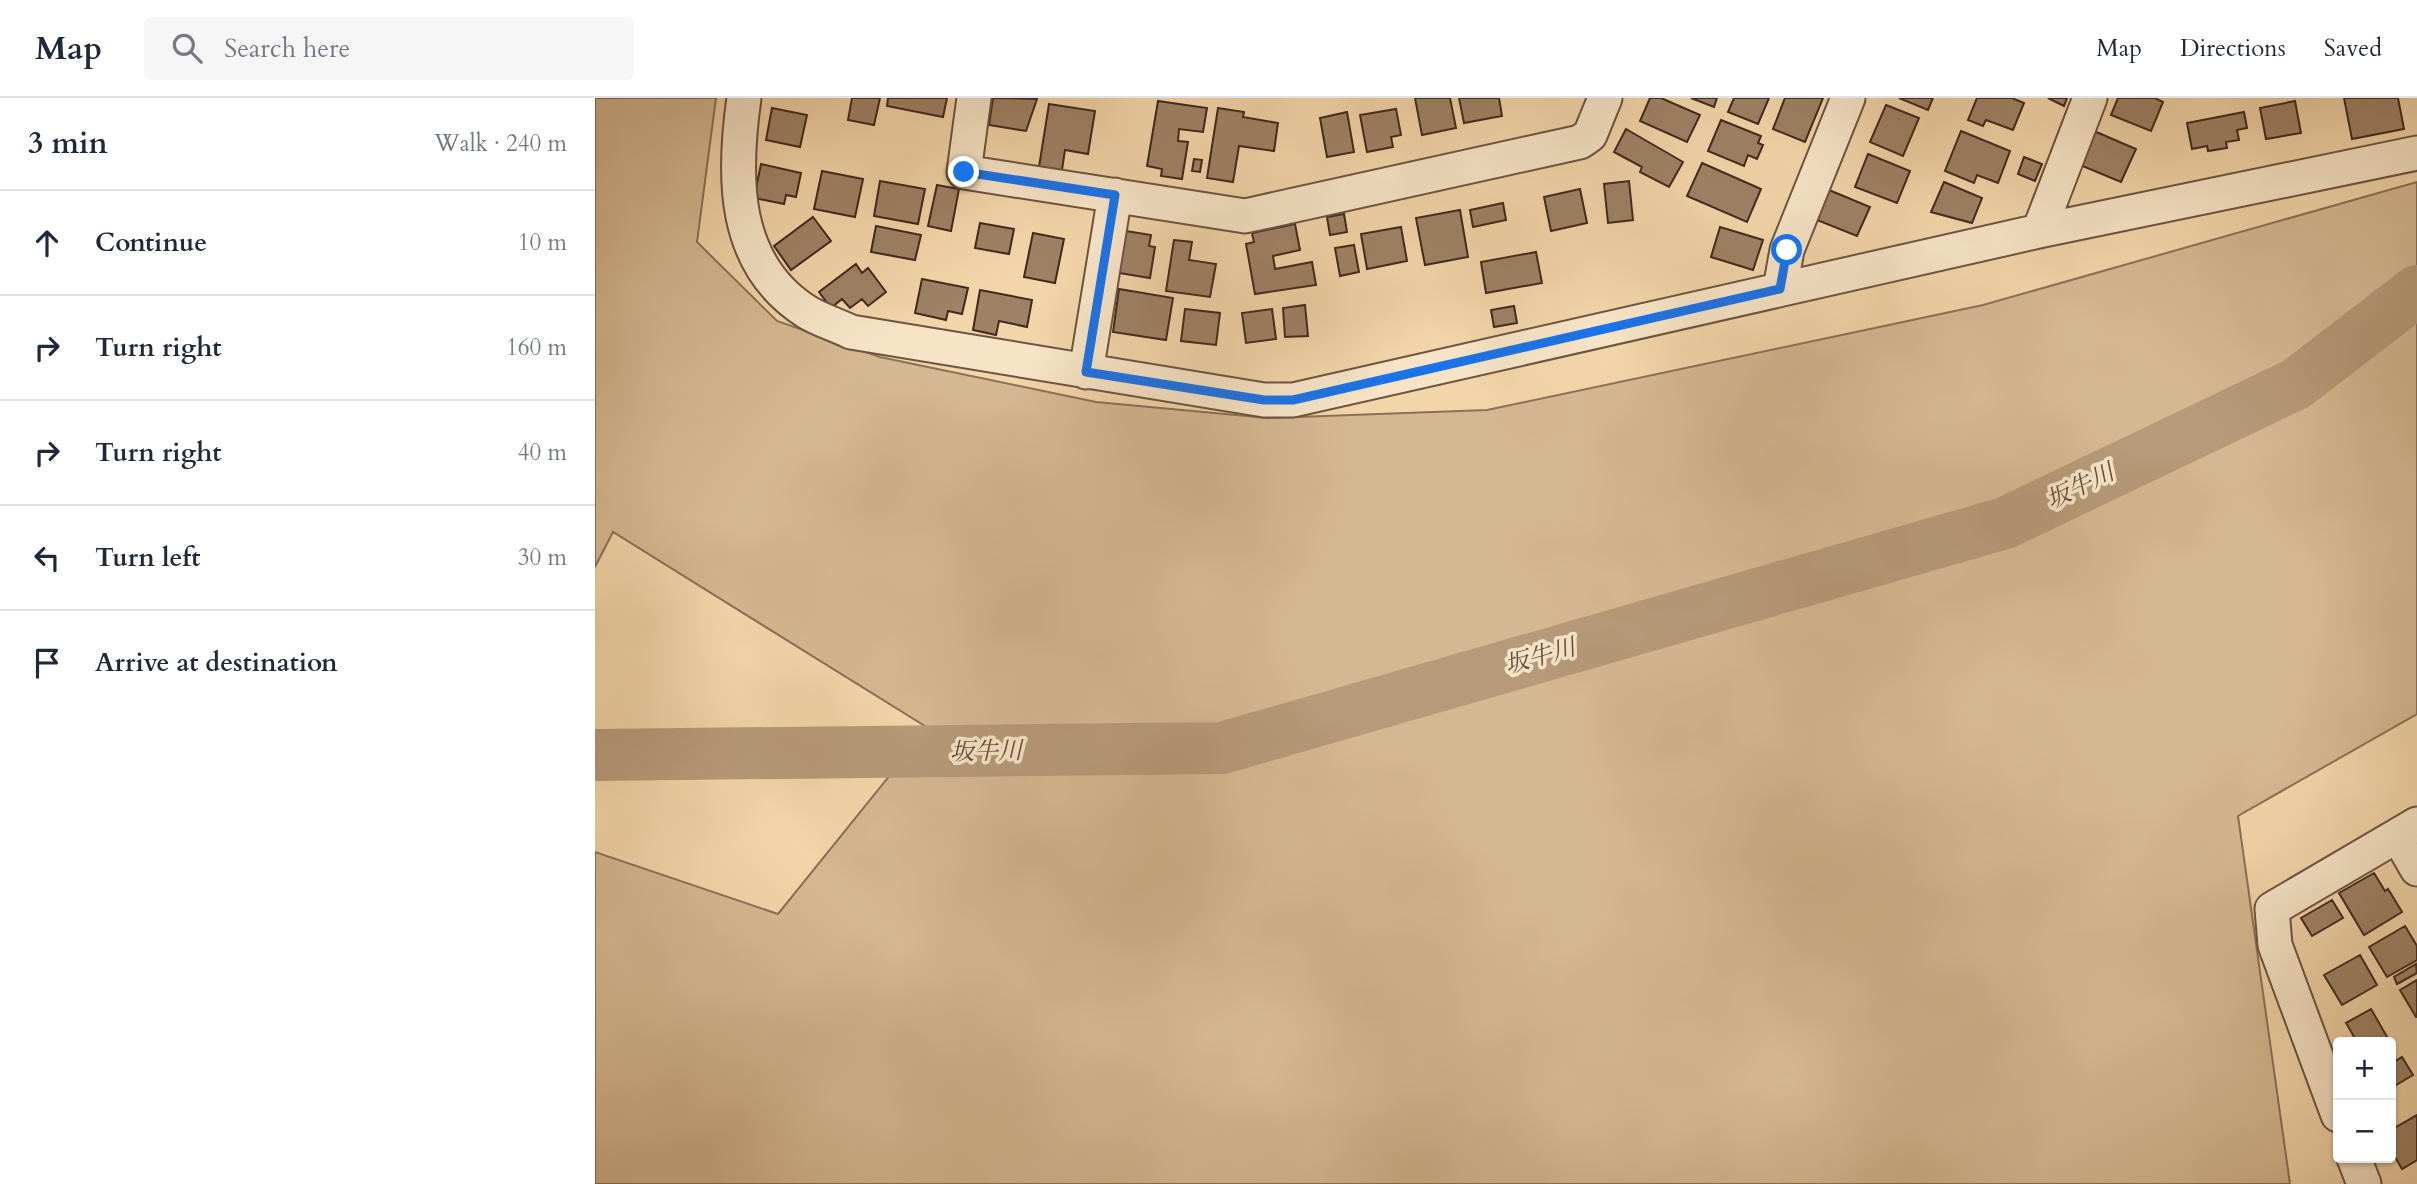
<!DOCTYPE html>
<meta charset="utf-8">
<style>
:root{--surface:#fff;--page:#f6f6f7;--text:#1f2937;--muted:#747a83;--line:#e0e1e3}
body{margin:0;font-family:Cardo,"Noto Serif JP",serif;background:var(--page);color:var(--text)}
.controls{position:absolute;right:21px;bottom:21px;display:grid;overflow:hidden;border-radius:7px;box-shadow:0 2px 5px #0004}
.controls button{width:63px;height:63px;display:grid;place-items:center;padding:0;border:0;border-bottom:2px solid var(--line);background:var(--surface);color:var(--text);font:35px sans-serif}
.stop{position:absolute;width:21px;height:21px;margin:-16px;border:5px solid #1a73e8;border-radius:50%;background:#fff}
.stop.end{background:#1a73e8;border-color:#fff;box-shadow:0 2px 7px #0008}
.list{margin:0;padding:0;list-style:none}
h2{display:flex;justify-content:space-between;align-items:center;height:91px;margin:0;padding:0 28px;font-size:30px}
h2 small{font-size:23px;font-weight:400;color:var(--muted)}
.list li{display:grid;grid-template-columns:46px 1fr auto;gap:21px;align-items:center;box-sizing:border-box;height:105px;padding:0 28px;border-top:2px solid var(--line)}
.list b{display:block;font-size:26px;white-space:nowrap}
.list em{font-size:23px;font-style:normal;color:var(--muted)}
.icon{flex:none;width:38px;height:38px;fill:none;stroke:currentColor;stroke-width:2;stroke-linecap:round;stroke-linejoin:round}
.map{position:relative;flex:none;width:1822px;height:1086px;overflow:hidden}
header{display:flex;align-items:center;gap:42px;box-sizing:border-box;height:98px;padding:0 35px;background:var(--surface);border-bottom:2px solid var(--line)}
header strong{font-size:33px}
nav{display:flex;gap:38px;margin-inline-start:auto;font-size:24px}
.search{width:490px;height:63px;background:var(--page);display:flex;align-items:center;gap:18px;box-sizing:border-box;padding:0 24px;border-radius:7px;color:var(--muted);font-size:26px}
main{display:flex}
aside{flex:1;background:var(--surface)}
.map>svg:first-child{display:block}
</style>
<header>
<strong>Map</strong>
<div class="search"><svg class="icon" aria-label="search" viewBox="0 0 24 24"><circle cx="10" cy="10" r="6"/><path d="M15 15l6 6"/></svg>Search here</div>
<nav><a>Map</a><a>Directions</a><a>Saved</a></nav>
</header>
<main>
<aside>
<h2>3 min<small>Walk · 240 m</small></h2>
<ul class="list">
<li><svg class="icon" aria-label="ahead" viewBox="0 0 24 24"><path d="M12 20V5M6 11l6-6 6 6"/></svg><div><b>Continue</b></div><em>10 m</em></li>
<li><svg class="icon" aria-label="right" viewBox="0 0 24 24"><path d="M7 20v-9h11M14 6l5 5-5 5"/></svg><div><b>Turn right</b></div><em>160 m</em></li>
<li><svg class="icon" aria-label="right" viewBox="0 0 24 24"><path d="M7 20v-9h11M14 6l5 5-5 5"/></svg><div><b>Turn right</b></div><em>40 m</em></li>
<li><svg class="icon" aria-label="left" viewBox="0 0 24 24"><path d="M17 20v-9H6M10 6l-5 5 5 5"/></svg><div><b>Turn left</b></div><em>30 m</em></li>
<li><svg class="icon" aria-label="arrive" viewBox="0 0 24 24"><path d="M6 21V4h12l-3 4 3 4H6"/></svg><div><b>Arrive at destination</b></div></li>
</ul>
</aside>
<div class="map">
<svg width="1822" height="1086" viewBox="0 0 1822 1086">
<rect width="100%" height="100%" fill="#f2d5a9"/>
<filter id="stains"><feTurbulence type="fractalNoise" baseFrequency=".00286" numOctaves="4"/><feColorMatrix values="0 0 0 0 .2 0 0 0 0 .09 0 0 0 0 .02 0 0 0 .5 -.17"/></filter>
<radialGradient id="worn" r=".72"><stop offset=".6" stop-color="#630" stop-opacity="0"/><stop offset="1" stop-color="#630" stop-opacity=".3"/></radialGradient>
<path fill="#d4b891" stroke="#8b7057" stroke-width="2" d="M0,0H121L102,144L182,223L285,259L501,304L673,320L892,312L1388,207L1822,84V616L1643,718L1695,1086H0V754L183,816L333,630L18,434L0,469Z"/>
<g fill="none" stroke-linecap="round" stroke-linejoin="round">
<path stroke="#b69a79" stroke-width="52" d="M0,657L627,650L1410,425L1701,286L1822,193"/>
</g>
<path fill="#9e8266" stroke="#42281d" stroke-width="2" d="M257,0H285L279,27L253,22Z
M293,0H352L348,19L292,8Z
M398,0L442,1L431,33L394,27Z
M820,0H855L861,30L827,37Z
M864,0H904L907,18L869,25Z
M1055,0H1066L1105,17L1092,44L1045,23Z
M1096,0H1122L1119,9Z
M1139,0H1174L1163,26L1133,14Z
M1190,0H1228L1210,44L1178,31Z
M1304,0H1338L1333,12Z
M1382,0H1417L1429,5L1418,32L1391,22L1388,28L1373,22Z
M1453,0H1472L1469,8Z
M1523,0H1560L1568,4L1556,33L1516,17Z
M1749,0H1803L1809,31L1757,41Z
M563,3L612,10L608,34L584,31L583,43L593,44L587,81L566,78L567,71L552,68Z
M1700,3L1706,35L1671,41L1665,10Z
M454,6L500,13L493,56L470,52L467,72L444,69Z
M1291,7L1324,20L1308,58L1275,44Z
M177,10L212,17L205,49L171,42Z
M623,10L649,14L648,19L683,25L679,53L644,48L638,84L612,80Z
M801,11L806,37L796,39L798,49L772,54L765,17Z
M752,14L759,54L732,59L725,20Z
M1649,14L1652,30L1642,32L1644,42L1631,44L1632,50L1613,53L1612,48L1597,51L1592,25Z
M1126,22L1166,38L1163,45L1168,47L1162,61L1153,57L1149,68L1113,53Z
M1031,31L1088,64L1074,89L1045,74L1047,69L1019,54Z
M1366,33L1415,53L1403,85L1382,77L1379,85L1350,73Z
M1499,33L1541,51L1526,84L1485,67Z
M1273,56L1315,73L1302,105L1260,89Z
M1429,59L1447,66L1440,83L1423,76Z
M599,61L607,62L605,74L597,73Z
M1107,65L1166,91L1152,124L1092,98Z
M166,66L206,75L201,99L191,97L189,106L159,100Z
M227,73L268,81L260,119L219,111Z
M285,83L330,91L323,126L279,118Z
M1034,83L1038,122L1013,125L1009,86Z
M1349,84L1387,100L1377,125L1336,114Z
M342,87L364,91L356,133L333,128Z
M985,91L992,125L956,133L949,99Z
M1234,92L1275,109L1262,138L1222,122Z
M908,105L911,122L878,129L875,112Z
M865,112L873,159L830,167L821,120Z
M749,116L752,134L735,137L732,119Z
M218,119L236,143L196,172L179,148Z
M385,125L419,131L414,156L380,150Z
M700,126L705,152L678,158L680,171L717,164L721,187L660,196L651,146L659,144L657,135Z
M281,128L326,137L320,162L276,154Z
M806,129L812,163L772,171L766,136Z
M1125,129L1168,142L1158,172L1116,159Z
M531,133L556,137L554,148L560,149L555,180L524,175Z
M438,135L469,141L460,185L429,179Z
M579,142L597,144L594,162L621,166L615,199L571,193Z
M759,147L764,174L745,178L740,150Z
M941,154L947,185L891,195L886,164Z
M261,166L267,175L273,170L291,194L273,208L267,201L255,210L247,201L236,210L224,194Z
M327,181L373,190L367,216L353,213L351,222L320,215Z
M524,191L578,200L571,242L518,234Z
M385,192L437,202L432,229L404,223L401,237L378,232Z
M710,207L713,238L690,239L688,210Z
M919,208L922,225L899,229L896,212Z
M590,211L625,215L621,247L586,243Z
M677,211L681,241L651,245L647,215Z
M1779,775L1790,793L1793,791L1807,814L1769,837L1744,795Z
M1737,802L1748,820L1717,838L1706,820Z
M1810,828L1822,848V862L1792,879L1774,849Z
M1765,857L1782,887L1747,907L1729,877Z
M1821,866L1822,875L1802,886L1799,879Z
M1822,882V919H1821L1805,892Z
M1776,911L1795,944H1762L1751,925Z
M1807,959L1818,977L1796,990V966Z
M1822,1017V1062L1807,1071L1796,1052V1032Z"/>
<g fill="none" stroke-linecap="round" stroke-linejoin="round">
<g stroke="#6e5340" stroke-width="37">
<path id="minor" d="M149,0C138,77 136,166 212,214C225,222 242,227 256,234L669,302H698L1444,133L1822,55
M379,0L369,74L650,118L985,44L995,37L1010,0
M1444,133L1495,0
M1185,191L1192,152L1253,0
M491,274L520,97
M1803,738L1822,771
M1743,1017L1680,847L1677,811L1822,726
M1759,1060L1769,1086"/>
</g>
<use href="#minor" stroke="#f7e4c7" stroke-width="33"/>
</g>
<g fill="none" stroke-linecap="round" stroke-linejoin="round">
<path stroke="#1a73e8" stroke-width="9" d="M369,74L520,97L491,274L669,302H698L1185,191L1192,152"/>
</g>
<g text-anchor="middle" stroke-width="7" stroke-linejoin="round" paint-order="stroke">
<g font-size="24" font-style="italic" fill="#654a39" stroke="#f7e4c7">
<text transform="translate(1485 388) rotate(-26)" y="8">坂牛川</text>
<text transform="translate(945 558) rotate(-16)" y="8">坂牛川</text>
<text transform="translate(391 653) rotate(-1)" y="8">坂牛川</text>
</g>
</g>
<rect width="100%" height="100%" filter="url(#stains)"/>
<rect width="100%" height="100%" fill="url(#worn)"/>
</svg>
<div class="controls">
<button>+</button>
<button>−</button>
</div>
<div class="stop" style="left:1192px;top:152px"></div>
<div class="stop end" style="left:369px;top:74px"></div>
</div>
</main>
